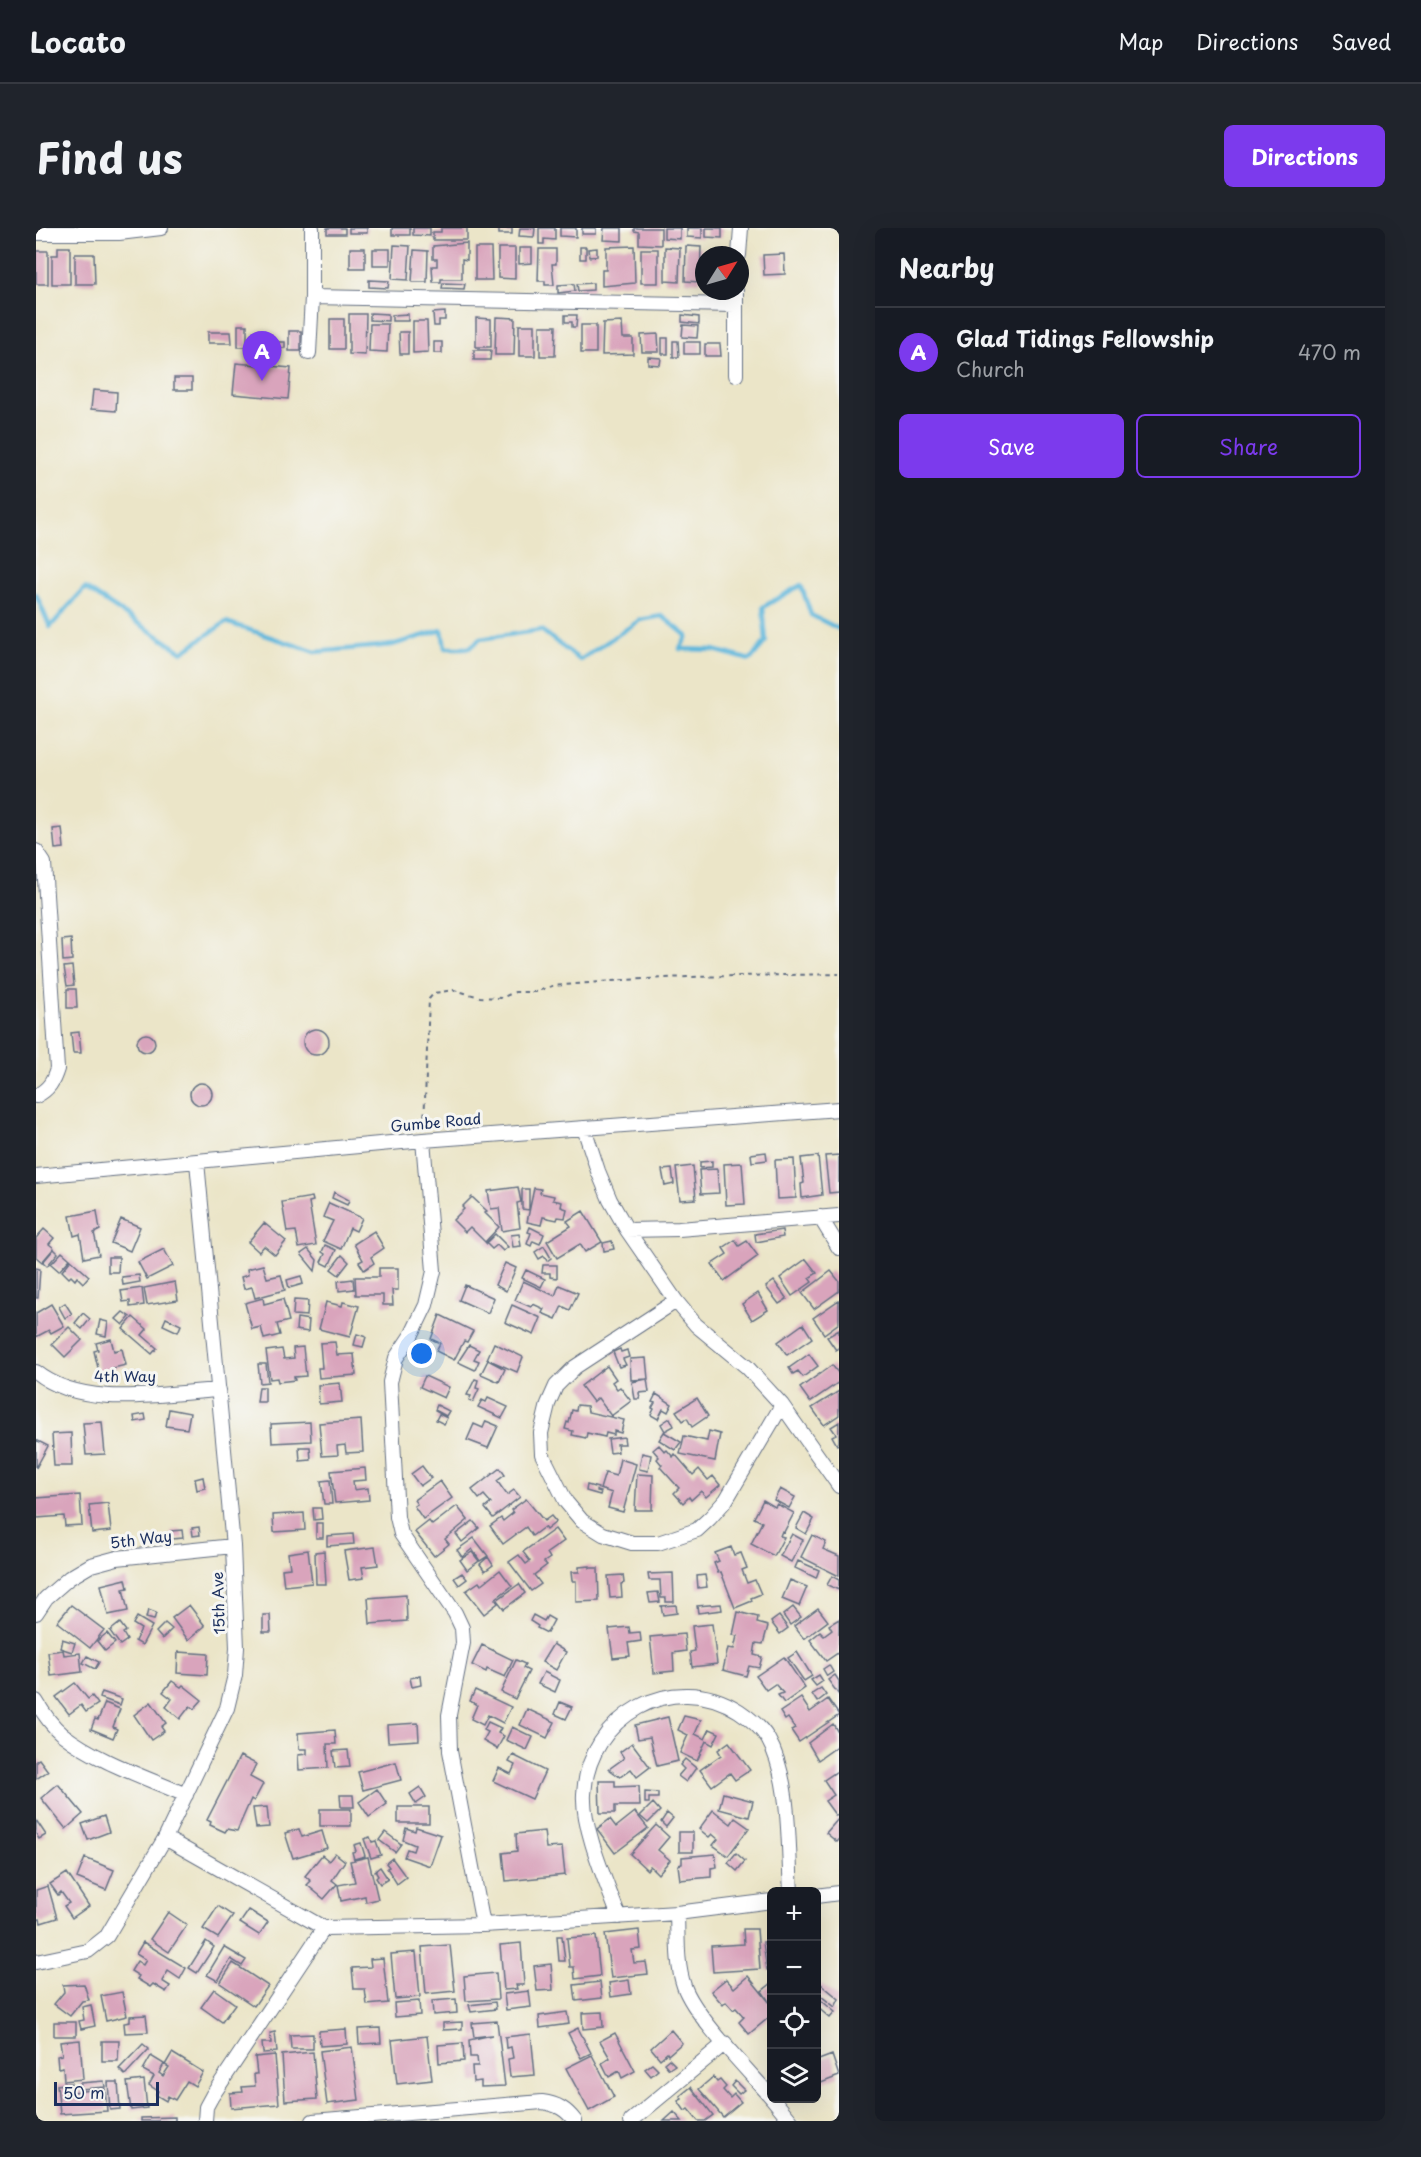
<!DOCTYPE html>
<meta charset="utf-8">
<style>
:root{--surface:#171b24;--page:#20242c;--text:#f1f3f6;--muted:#9ea1a6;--line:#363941;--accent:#7c3aed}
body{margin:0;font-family:"Playpen Sans",sans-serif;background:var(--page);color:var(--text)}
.controls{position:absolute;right:18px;bottom:18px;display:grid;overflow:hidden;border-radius:9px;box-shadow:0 6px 24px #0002}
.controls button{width:54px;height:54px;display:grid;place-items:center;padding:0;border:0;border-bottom:2px solid var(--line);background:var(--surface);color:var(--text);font:30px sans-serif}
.compass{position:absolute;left:659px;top:18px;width:54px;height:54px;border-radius:50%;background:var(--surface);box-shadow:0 6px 24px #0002;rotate:53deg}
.scale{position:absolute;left:18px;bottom:15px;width:105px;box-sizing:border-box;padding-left:6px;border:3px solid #1b2f5e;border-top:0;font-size:16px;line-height:21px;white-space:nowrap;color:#1b2f5e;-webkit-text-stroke:4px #f6f6f2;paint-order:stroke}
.you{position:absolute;left:386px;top:1126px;width:21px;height:21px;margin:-15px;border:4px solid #fff;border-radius:50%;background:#1a73e8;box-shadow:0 0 0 9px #1a73e833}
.badge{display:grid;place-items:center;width:39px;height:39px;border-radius:50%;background:var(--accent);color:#fff;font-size:20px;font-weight:700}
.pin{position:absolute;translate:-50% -50px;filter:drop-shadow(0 2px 3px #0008)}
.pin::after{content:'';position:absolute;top:32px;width:21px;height:18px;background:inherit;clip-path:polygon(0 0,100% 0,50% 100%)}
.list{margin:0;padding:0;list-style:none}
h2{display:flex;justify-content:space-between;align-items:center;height:78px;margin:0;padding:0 24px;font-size:26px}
h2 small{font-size:20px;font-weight:400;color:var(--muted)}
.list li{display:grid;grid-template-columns:39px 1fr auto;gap:18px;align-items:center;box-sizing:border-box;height:90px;padding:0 24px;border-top:2px solid var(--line)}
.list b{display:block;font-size:22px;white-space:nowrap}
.list p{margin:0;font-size:20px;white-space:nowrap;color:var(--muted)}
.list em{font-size:20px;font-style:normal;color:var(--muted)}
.actions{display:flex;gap:12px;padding:18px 24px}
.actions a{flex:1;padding:14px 0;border:2px solid var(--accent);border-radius:9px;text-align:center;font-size:21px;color:var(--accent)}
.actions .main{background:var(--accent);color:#fff}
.icon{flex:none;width:33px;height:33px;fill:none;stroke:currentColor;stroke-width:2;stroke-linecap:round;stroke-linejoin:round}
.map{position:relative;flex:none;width:803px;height:1893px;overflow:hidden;border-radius:9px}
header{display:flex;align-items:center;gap:36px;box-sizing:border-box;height:84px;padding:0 30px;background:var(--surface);border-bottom:2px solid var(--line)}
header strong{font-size:28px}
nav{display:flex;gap:33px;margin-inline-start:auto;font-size:21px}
.intro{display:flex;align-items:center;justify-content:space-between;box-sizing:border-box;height:144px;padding:0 36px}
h1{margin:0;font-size:42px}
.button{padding:15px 27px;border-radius:9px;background:var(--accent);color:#fff;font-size:21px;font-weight:700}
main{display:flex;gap:36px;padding:0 36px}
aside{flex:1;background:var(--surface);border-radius:9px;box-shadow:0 6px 24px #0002}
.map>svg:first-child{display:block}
</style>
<header>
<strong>Locato</strong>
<nav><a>Map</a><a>Directions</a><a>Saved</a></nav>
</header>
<div class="intro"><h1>Find us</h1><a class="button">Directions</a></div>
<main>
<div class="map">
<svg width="803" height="1893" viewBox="0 0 803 1893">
<rect width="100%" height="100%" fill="#f6f6f2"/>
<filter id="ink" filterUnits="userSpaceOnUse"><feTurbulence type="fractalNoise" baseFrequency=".0167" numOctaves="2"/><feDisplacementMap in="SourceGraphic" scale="12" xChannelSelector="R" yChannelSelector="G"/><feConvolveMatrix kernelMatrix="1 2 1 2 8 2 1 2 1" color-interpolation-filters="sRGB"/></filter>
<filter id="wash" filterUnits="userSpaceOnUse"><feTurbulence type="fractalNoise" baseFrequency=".008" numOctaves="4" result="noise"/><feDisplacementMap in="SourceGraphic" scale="24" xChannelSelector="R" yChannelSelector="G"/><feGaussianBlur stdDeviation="1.35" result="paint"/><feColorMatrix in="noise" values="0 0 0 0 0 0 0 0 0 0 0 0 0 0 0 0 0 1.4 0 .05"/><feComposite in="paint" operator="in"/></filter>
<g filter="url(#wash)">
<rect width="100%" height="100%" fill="#ebe5c8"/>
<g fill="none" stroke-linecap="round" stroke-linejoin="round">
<path stroke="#5fb7dc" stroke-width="4.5" d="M0,366L14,399L49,360L146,424L190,394L279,424L356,417L406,402L409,420H433L444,411L505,402L544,432L604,392L626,388L651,408L644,421L678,422L714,432L730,413L727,379L765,357L775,387L803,401"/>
</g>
<g id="blocks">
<path fill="#d9a4bc" d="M291,0H309V6H291Z
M313,0H331V5H313Z
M356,0H374V7H356Z
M377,0H394V8L377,7Z
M405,0H431V12H397V4H405Z
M463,0H476V6H463Z
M484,0H499L498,9L483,8Z
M503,0H519V12L508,11V16H503Z
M524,0H540V9L524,8Z
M546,0H560V6H546Z
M568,0H586V13L567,12Z
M598,0H625V17L603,16V4L598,3Z
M628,0H644V11L628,10Z
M651,0H666V10L651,9Z
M670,0H686V10L670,9Z
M431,15V32L426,31V51H405V54H397L396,38H401V31H397V18Z
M358,17L374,18L372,52L356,51Z
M598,18L599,55L566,58V42H570V19Z
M650,18L665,19L664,54L649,53Z
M22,19H34V56H16V27H22Z
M544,19H550V31H544Z
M629,19L644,20L643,54L629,53Z
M314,20H329V40H314Z
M439,20H455L456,52H439Z
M462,20H479V51L462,50Z
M483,20H496V35L483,36Z
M561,20V28L553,29L552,21Z
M337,21H354V37H337Z
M503,21H520V36H516L518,57H509V53H502Z
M605,21H622V55H605Z
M378,22L392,23L391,54H376Z
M0,23H12V56H0Z
M39,26H58L59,56H39Z
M748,26L749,46L728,47L727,27Z
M333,52L353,53L352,60L333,59Z
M407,55L429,56L428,61L406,60Z
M557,55V62L542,63L541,56Z
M538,56L539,63L522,65V57Z
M409,84V92H403V98H398L397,85Z
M334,85L352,86V93L334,92Z
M313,86H330L329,127L313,126Z
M372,86V93H356V87Z
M529,87H541L540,99H536V94H529Z
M646,87L663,89V96L646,94Z
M460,89L479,90L478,127H459Z
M440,90L455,91V119H440Z
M294,91H308V121H294Z
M377,93H391L392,124L377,125Z
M586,94L587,110H597V126L566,127L567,95Z
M334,96H352L351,124L333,123Z
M202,97H211V119H202Z
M483,97H499V128H483Z
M545,97H560V125H545Z
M647,97L662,98L661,110L646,109Z
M504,98H520L519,128H504Z
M253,103H265V123H253Z
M172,104H195L196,115H172Z
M363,104H372V126H364Z
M622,106L623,124H606L605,107Z
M626,110H632V126H626Z
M637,113H642L643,129H637Z
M221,114H249V120H236V124H221Z
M398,114H406V125H398Z
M648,114H664V126H648Z
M669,116H684L685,128H669Z
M438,122H455L454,132H438Z
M612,129L625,130L624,137L612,136Z
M200,135L255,140L252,171L197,166Z
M138,150H156V162H138Z
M57,162L81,164L80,183L55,181Z
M26,600L28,620L19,621L17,601Z
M35,711L36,732L27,733L26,712Z
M36,738L38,757L31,758L28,739Z
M31,761H40L41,780H31Z
M267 814a13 13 0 1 1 26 0a13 13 0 1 1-26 0Z
M43,804L45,825H37L35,805Z
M101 815a9 9 0 1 1 18 0a9 9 0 1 1-18 0Z
M154 866a11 11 0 1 1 22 0a11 11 0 1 1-22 0Z
M730,924L731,932L716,934L715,926Z
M803,927V964L793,965L789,928Z
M782,928L786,967L766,970L765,956L768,955L765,930Z
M758,931L760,970L741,971L739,932Z
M676,933V939L664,940V934Z
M706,935L709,976L690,977L688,936Z
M657,938L660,971L644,972L640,940Z
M636,941L638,956L629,958L626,942Z
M681,941L683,965L665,966L663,942Z
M482,959L485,974L481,975L484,1000L466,1003L463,980L455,981L452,963Z
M498,960L505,961L504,965L518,968L517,972L526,974L525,979L531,981L529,990L522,989L521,992L507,989L505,997L491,994Z
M486,961H493V982L486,981Z
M298,964L313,972L311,977L296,970Z
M276,969L277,973L273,974L280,1017L263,1020L260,1003L251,1004L246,974Z
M436,969L451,983L449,985L463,999L449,1014L434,999L429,1004L417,992L428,981L426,979Z
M293,975L326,990L320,1003L314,1000L305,1021L287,1013L297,993L287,989Z
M61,983L64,1002L58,1005L63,1027L48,1030L44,1006L38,1008L34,988Z
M547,983L566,1014L549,1024L544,1016L521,1030L511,1013L535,998L531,993Z
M85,991L104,999L94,1023L75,1015Z
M228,995L250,1013L239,1027L228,1018L223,1024L212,1014Z
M494,999L508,1006L504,1016L497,1013L495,1018L491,1016L495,1005L492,1004Z
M8,1001L18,1010L13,1016L18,1020L6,1034L0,1029V1010Z
M746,1002L747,1009L720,1014L719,1006Z
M338,1003L348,1020L335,1029L338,1035L328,1042L323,1034L327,1032L318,1016Z
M459,1006L472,1019L467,1023L461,1017L456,1021L450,1015Z
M483,1006L485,1018L477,1019L475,1007Z
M699,1012L703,1018L711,1013L722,1028L688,1053L676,1036L691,1026L687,1020Z
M576,1013L578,1021L568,1023L567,1015Z
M289,1017L300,1022L293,1038L285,1034L289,1026L286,1024Z
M508,1018L515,1030L511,1033L508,1028L503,1031L499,1024Z
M18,1021L22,1025L11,1038L7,1034Z
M128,1021L137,1038L111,1051L102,1034Z
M272,1021L281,1032L279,1043L265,1026Z
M26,1024L34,1031L23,1043L15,1036Z
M306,1027L313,1034L303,1047L295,1041Z
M72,1029H83L82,1044H72Z
M770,1031L781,1045L773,1050L776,1054L756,1068L744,1050Z
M35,1032L53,1048L47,1055L41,1049L39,1052L35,1048L33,1050L26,1043Z
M469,1035L480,1040L470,1063L459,1057Z
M227,1037L231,1050L245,1047L249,1062L219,1070L216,1059L208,1061L205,1049L212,1047L211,1041Z
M507,1037H521V1050L514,1049V1045H506Z
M0,1040L4,1041L2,1070H0Z
M343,1040H362V1062H356L357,1077H347V1067H320L319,1049H343Z
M490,1042L509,1051L505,1059L486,1050Z
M795,1043L803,1053V1063L778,1081L766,1065Z
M103,1047L104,1054L87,1057L86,1049Z
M265,1048L267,1056L253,1060L251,1052Z
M317,1051L318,1061L303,1063L302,1053Z
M487,1053L519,1068L523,1057L542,1065L534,1082L526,1078L520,1091L506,1085L508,1081L497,1076L495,1079L479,1072Z
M738,1053L751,1071L743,1076L730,1059Z
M139,1054L142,1072L111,1077L108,1060Z
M429,1057L458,1070L452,1085L423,1072Z
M106,1060L108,1077L94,1079V1073L87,1074L85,1063Z
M722,1065L732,1082L716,1092L706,1076Z
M227,1070L228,1076L247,1071L253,1093L241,1096L244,1107L228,1111L225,1099L216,1101L209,1075Z
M258,1072L272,1073L271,1088L257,1087Z
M803,1072V1095L788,1106L777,1090Z
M290,1074L306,1078L307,1074L323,1078L314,1109L283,1101Z
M29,1075L36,1086L29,1090L23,1079Z
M15,1076L28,1098L15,1105L13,1102L0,1109V1085Z
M476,1077L505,1090L498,1107L469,1094Z
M87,1084L94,1089L87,1097L80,1091Z
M47,1085L54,1091L46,1101L39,1095Z
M404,1087L437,1103L431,1114L428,1113L418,1132L400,1123L404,1115L395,1111Z
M97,1089L111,1101L106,1107L121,1120L116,1126L87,1101Z
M130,1090L145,1097L142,1104L127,1097Z
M261,1090L273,1092L272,1104L260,1102Z
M64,1092L72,1094L70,1108L61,1106Z
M767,1096L776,1110L751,1127L742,1114Z
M33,1099L46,1112L29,1129L16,1116Z
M803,1102V1119L800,1122L791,1109Z
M321,1106L330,1109L327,1119L318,1117Z
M75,1111L78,1123L86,1121L90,1137L77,1140L78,1145L64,1148L58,1123L62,1122L60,1115Z
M299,1114L301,1127L318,1126L320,1147L283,1150L282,1140H286L284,1115Z
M458,1115L487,1129L481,1144L451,1131Z
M433,1117L443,1122L438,1131L443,1133L439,1142L422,1134Z
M267,1119L270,1148L258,1149L259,1152L242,1154L241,1150L234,1151L230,1123L246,1121L248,1131L258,1130L257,1120Z
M584,1121L585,1124L591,1122L593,1129L587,1131L590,1137L583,1139L577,1124Z
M773,1126L782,1138L767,1149L762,1143L757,1146L753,1140Z
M610,1130L612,1151L595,1152L594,1131Z
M452,1132L469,1141L463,1154L445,1146Z
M222,1136H230L232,1154L224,1155Z
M796,1137L803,1146V1154L774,1174L764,1160Z
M571,1138L580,1151L576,1154L581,1161L584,1159L595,1173L575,1188L562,1170L557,1174L545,1158Z
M389,1148L413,1159L408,1170L384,1159Z
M439,1151L442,1152L440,1160L443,1161L437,1174L433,1172L435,1168L431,1167Z
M611,1151L613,1164L603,1165L604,1171H599L596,1154Z
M304,1155L306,1174L283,1176L282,1157Z
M223,1159H229V1174H221Z
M803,1163V1187L788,1197L776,1180Z
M620,1166L636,1176L632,1184L627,1181L622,1191L615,1187L618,1181L616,1180L619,1175L616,1174Z
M452,1170L472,1179L466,1190L442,1179L446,1172L450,1174Z
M661,1170L672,1188L656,1199L651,1190L647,1193L640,1183Z
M401,1177L413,1183L410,1188L399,1182Z
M541,1177L551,1178L552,1184L588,1192L585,1205L578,1203V1207L570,1205L569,1209L551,1205L550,1210L536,1207L537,1203L529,1201L531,1194L533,1195L536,1182L540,1183Z
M133,1181L154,1185L151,1201L130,1198Z
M109,1186L110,1192L99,1194L98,1188Z
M403,1186L411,1190L408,1196L400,1192Z
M634,1190L638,1198L629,1203L625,1196Z
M325,1192L327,1224L310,1225L309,1217L301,1218L302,1227L286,1228L283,1195Z
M450,1193L462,1198L452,1220L431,1212L438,1196L447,1200Z
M66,1194L69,1226L50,1227L47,1195Z
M274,1194L275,1213L236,1215L235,1196Z
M803,1194V1216L801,1217L796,1208L800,1206L795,1199Z
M673,1203L684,1206L679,1233L644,1226L648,1208L671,1213Z
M628,1204L645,1214L639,1222L623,1212Z
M35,1205L36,1238H18L16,1206Z
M588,1209L589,1216H581L582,1224L574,1225L572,1211Z
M0,1212L12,1218L0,1240Z
M623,1217L629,1224L631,1222L637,1229L639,1226L657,1247L663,1241L672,1252L677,1248L684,1257L670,1269L665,1263L655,1272L653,1269L647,1275L638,1265L643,1260L624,1239L626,1237L621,1231L623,1229L617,1222Z
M263,1219H274L275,1232L264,1233Z
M606,1225L615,1227L612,1243L603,1241Z
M584,1231L600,1236L587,1284L572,1280L576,1265L564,1261L569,1245L580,1248Z
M386,1238L395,1250L384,1258L375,1246Z
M329,1240L330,1252L317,1253L318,1262L332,1260L333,1272L299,1275L295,1243Z
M464,1240L469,1247L461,1253L471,1267L478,1262L484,1269L457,1290L449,1280L455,1275L448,1267L443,1271L436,1262Z
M601,1246L617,1247L616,1282H599Z
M167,1249L169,1260L161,1262L159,1251Z
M294,1252L296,1276H288L285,1253Z
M404,1253L416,1270L387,1291L378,1278L381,1276L378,1272Z
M551,1257L562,1260L561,1263L565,1264L564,1267L550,1263Z
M744,1261L759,1269L753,1280L738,1272Z
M44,1267L46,1297L29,1298L28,1288L1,1290L0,1270Z
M490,1271L508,1293L515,1288L520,1294L510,1302L508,1299L496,1308L490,1299L467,1316L454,1298L465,1290L467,1293L477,1285L475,1282Z
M727,1272L739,1279L741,1276L758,1285L748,1304L746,1303L744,1308L748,1309L738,1328L715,1316L726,1294L718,1290Z
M72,1275L75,1303L56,1305L53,1277Z
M421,1278L432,1292L409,1311L413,1316L398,1328L379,1304L393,1293L396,1297Z
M277,1280H285L286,1291L278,1292Z
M268,1285L269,1302L238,1304L237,1287Z
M768,1285L778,1291L770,1306L760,1300Z
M437,1293L443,1300L426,1314L420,1306Z
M280,1295H287V1310H280Z
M163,1299L164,1307L157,1308L156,1300Z
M519,1301L528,1313L511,1325L514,1330L508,1334L511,1337L498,1347L505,1356L495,1363L473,1334L483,1327L490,1336L494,1333L487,1324Z
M146,1302L147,1310L136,1311L135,1303Z
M317,1306L318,1316L291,1318V1308Z
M756,1306L767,1312L755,1334L744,1328Z
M776,1307L790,1314L787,1321L803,1328V1348L765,1329Z
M438,1310L452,1328L444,1333L436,1321L426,1329L421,1322Z
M339,1319L342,1337L326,1339L328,1350L313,1352L308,1323Z
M695,1319L698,1327L705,1325L711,1340L706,1342L711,1355L719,1352L725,1366L715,1370L716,1373L699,1380L685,1344L682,1345L678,1335L683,1333L679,1325Z
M272,1322L276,1355L248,1358L246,1341L254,1340L252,1325Z
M288,1323L290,1356H280L279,1324Z
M436,1324L443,1333L431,1342L424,1332Z
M452,1329L457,1337L449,1343L444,1336Z
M762,1333L783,1342L780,1350L759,1340Z
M554,1338V1340H562L563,1373L540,1374V1353H536L535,1344H543V1339Z
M464,1342L476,1358L459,1371L462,1375L448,1386L430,1363L443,1354L445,1357Z
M426,1345L431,1351L423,1357L418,1350Z
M637,1345L638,1374H630V1370H625L624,1352H613L612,1346Z
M587,1347L588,1355L585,1356L586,1369L574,1370L572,1348Z
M669,1347L671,1359L662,1360L661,1348Z
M796,1348L803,1352V1362L791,1357Z
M90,1351L92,1360L87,1361L92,1383L72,1387L65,1357Z
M754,1352L771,1359L763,1378L746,1371Z
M483,1356L489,1365L468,1381L461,1372Z
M622,1364L624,1374L614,1375L612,1365Z
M370,1367L371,1393L334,1396L332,1370Z
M685,1376L686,1382L662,1385L661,1378Z
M35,1377L68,1402L54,1420L21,1394Z
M153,1377L169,1398L152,1412L136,1390Z
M640,1377L641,1385L627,1387L625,1378Z
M757,1379L765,1389L754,1397L747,1387Z
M782,1380L792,1393L768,1411L758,1398Z
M112,1382L120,1385L118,1392L110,1390Z
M702,1384L722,1389L721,1395L732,1398L727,1416L720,1415L718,1427L726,1429L723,1440L713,1438L710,1448L687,1442L692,1420L698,1421L701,1408L697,1407Z
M227,1387H234L235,1404H227Z
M497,1387L508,1393L511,1388L518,1392L511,1405L501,1400L502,1398L494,1393Z
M743,1388L752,1400L744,1406L735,1394Z
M101,1389L116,1398L106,1417L99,1413L105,1401L97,1396Z
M803,1391V1424L790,1433L774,1412L784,1404L788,1408L796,1402L793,1397Z
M84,1395L90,1403L87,1405L91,1412L84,1417L74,1403Z
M129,1395L136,1401L126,1411L120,1404Z
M676,1396L681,1436L656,1439L654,1424L659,1423L656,1398Z
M593,1399L594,1405L604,1404L605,1413L592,1415L594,1428L577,1430L573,1401Z
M71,1405L79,1415L69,1423L61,1413Z
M648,1406L650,1423L637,1425L638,1443L618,1445L614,1409Z
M26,1411L39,1415L36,1424L24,1420Z
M517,1416L530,1424L520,1442L506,1434Z
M446,1417L477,1432L469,1449L451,1441L450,1444L436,1437Z
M27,1422L28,1427L44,1425L46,1444L15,1448L12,1424Z
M142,1424L172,1426L171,1447L141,1445Z
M761,1424L776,1448L768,1453L752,1430Z
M51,1428L63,1434L59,1441L47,1435Z
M748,1429L769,1460L748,1475L742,1467L747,1465L739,1456L730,1462L720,1448Z
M480,1432L489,1436L487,1440L493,1443L479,1471L465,1464Z
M793,1437L797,1444L791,1448L787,1441Z
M508,1444L524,1452L519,1464L502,1456Z
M783,1447L787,1453L780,1458L775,1452Z
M799,1447L803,1453V1467L792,1452Z
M384,1448L385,1457L376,1459L374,1450Z
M136,1453L145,1459L147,1457L166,1472L158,1481L154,1478L144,1491L130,1479L136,1471L127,1464Z
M39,1455L52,1471L56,1468L62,1476L50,1484L45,1477L33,1486L20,1469Z
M785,1460L790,1467L781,1474L776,1466Z
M439,1462L475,1479L467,1495L452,1487L447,1497L435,1491L441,1477L434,1473Z
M66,1464L86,1471L84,1477L64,1470Z
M765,1470L774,1484L792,1471L803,1487L763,1514L755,1502L759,1500L752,1490L749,1492L744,1484Z
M115,1474L130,1495L125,1499L128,1503L115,1512L98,1487Z
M524,1474L536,1479L530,1491L519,1486Z
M69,1475L84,1481L77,1499L81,1501L77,1510L55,1501L59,1491L62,1492Z
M491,1481L519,1494L511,1510L484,1497Z
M648,1488L665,1492L659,1506L669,1511L674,1501L683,1505L677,1517L670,1513L661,1533L644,1525L652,1507L642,1502Z
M632,1489L642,1533L621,1538L614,1509L602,1511L599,1497Z
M452,1494L465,1500L462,1505L468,1508L461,1521L447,1513L452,1504L448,1502Z
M382,1495L383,1512L352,1514L351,1497Z
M797,1496L803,1506V1517L782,1532L772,1515Z
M476,1499L497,1509L491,1522L470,1512Z
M299,1502L300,1516H291L292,1540L263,1542L262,1527L271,1526V1521H263L262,1505Z
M693,1514L714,1542L699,1552L694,1545L676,1558L664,1542L685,1527L682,1522Z
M596,1515L614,1539L601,1549L595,1541L584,1549L573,1541L588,1530L584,1524Z
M312,1522L314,1539L299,1540L297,1523Z
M477,1527L509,1543L496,1571L457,1553L463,1540L475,1546L479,1537L473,1534Z
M204,1528L220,1536L214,1549L227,1556L218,1573L215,1571L201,1603L191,1601L189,1604L174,1597L175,1594L171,1592Z
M3,1531L12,1543L0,1551V1533Z
M649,1531L660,1540L650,1554L642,1548L648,1541L644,1537Z
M360,1534L365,1552L327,1562L322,1544Z
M803,1542V1585L800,1588L789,1573L798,1567L788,1552Z
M563,1553H579V1559L603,1558L604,1578H579V1585H564Z
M22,1556L47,1586L30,1601L5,1570Z
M384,1559L390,1569L380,1576L374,1566Z
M341,1561L351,1576L333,1589L323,1574Z
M609,1564L622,1565V1570H613V1575H609Z
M687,1565L717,1573L713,1589L683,1581Z
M304,1567H317L318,1579H305Z
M617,1575L624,1583L612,1595L604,1588Z
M231,1579L233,1599L220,1600L217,1580Z
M362,1579H393V1595H362Z
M284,1581H315V1598H284Z
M677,1582L695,1596L699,1590L713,1600L692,1628L677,1617L682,1611L676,1606L673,1609L663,1601Z
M599,1584L612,1600L579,1625L561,1601L574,1591L580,1599Z
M631,1585L637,1590L630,1599L625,1594Z
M68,1588L73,1604L52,1612L46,1596Z
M803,1590V1612L801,1614L790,1605Z
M0,1592L10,1607L3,1611L0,1606Z
M620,1597L633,1609L622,1622L634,1632L622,1646L614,1638L611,1642L594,1626Z
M380,1599L405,1607L394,1638L368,1629L371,1621L377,1623L379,1617L367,1612L370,1600L379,1603Z
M263,1601L266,1609L286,1603L291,1620L257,1630L249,1605Z
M508,1603L510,1620L526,1619L529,1647L470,1653L467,1625L481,1623L480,1606Z
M349,1604L365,1616L359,1624L343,1612Z
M643,1604H657V1624H643Z
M334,1609L336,1614L340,1613L345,1627L335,1630L328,1611Z
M325,1615L329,1628L318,1631L316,1624L320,1623L318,1617Z
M299,1625L309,1633L296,1652L301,1656L288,1671L271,1657L275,1653L269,1648L286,1627L293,1633Z
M700,1625L709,1633L701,1643L692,1635Z
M679,1626L681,1639L675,1640V1649L644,1652L642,1637L646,1636V1629Z
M332,1629L342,1671L330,1674L329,1668L305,1673L302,1657L319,1654L314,1633Z
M49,1630L78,1642L70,1662L41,1650Z
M356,1630L370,1649L361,1656L351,1640L353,1639L350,1635Z
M344,1639L352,1651L344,1656L340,1650L342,1648L339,1643Z
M31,1645L53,1678L36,1690L28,1678L33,1675L25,1664L22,1667L14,1656Z
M12,1658L21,1690L5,1695L4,1691L0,1692V1662Z
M182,1678L197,1688L182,1710L167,1701Z
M213,1682L232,1694L223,1707L204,1695Z
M132,1684L151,1697L133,1724L114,1711Z
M707,1701H721L724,1741L677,1744L675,1718L708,1716Z
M603,1702L605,1721L596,1722L598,1735L610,1734L612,1746L575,1750L569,1706Z
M521,1708H526L529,1733H523Z
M560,1708L564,1748L539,1751L538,1739H534L531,1710Z
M170,1713L178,1719L161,1745L153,1740Z
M736,1713V1742H731L727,1714Z
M107,1714L150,1740L144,1751L132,1743L126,1753L134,1758L130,1764L117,1756L114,1759L101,1751L103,1748L95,1743L101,1733L107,1737L110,1732L100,1726Z
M485,1715L488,1757H480L481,1761L468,1762L464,1717Z
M414,1717L419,1763L390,1766L386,1719Z
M188,1719L210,1732L206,1738L195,1731L182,1753L171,1747Z
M380,1724L384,1769L359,1771L355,1726Z
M347,1730L352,1775L331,1777L329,1761H318L316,1740L335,1739L334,1731Z
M197,1735L232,1758L218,1778L184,1755Z
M515,1736L517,1762L501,1763L498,1738Z
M460,1745L462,1771L430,1773L428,1748Z
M712,1748L734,1775L726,1763L736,1755V1787L713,1806L703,1794L708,1789L700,1780L697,1782L690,1774L687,1777L675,1763L690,1751L698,1760Z
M593,1752L595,1766L575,1769L573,1755Z
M564,1754L566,1770L540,1773L538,1757Z
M48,1756L53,1772L46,1773L34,1788L18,1776L28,1764L27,1757Z
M785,1756L803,1771L799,1779L780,1764Z
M178,1761L199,1776L186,1794L165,1779Z
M493,1763L495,1779L470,1782L468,1766Z
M86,1764L91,1788L70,1793L65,1768Z
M780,1768L799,1784L794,1790L780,1778Z
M420,1771L421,1785L397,1787L396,1773Z
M383,1773L384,1787L359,1789L358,1775Z
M459,1774L460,1781L435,1784L433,1777Z
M55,1777L59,1798L45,1801L43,1793L48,1792L46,1779Z
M531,1784L533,1796L504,1800L503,1788Z
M566,1784L567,1799L547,1801L546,1785Z
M110,1787L112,1804L89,1805L88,1795L94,1794V1788Z
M461,1793L469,1858L445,1859V1853L437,1854L436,1838H442L441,1829H434L433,1812L456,1807L438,1809L436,1795Z
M18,1794H40V1808H18Z
M426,1794V1801L407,1802V1795Z
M344,1800L345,1815L323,1816L322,1801Z
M542,1800L555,1825L545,1830L532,1805Z
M310,1801L311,1816L284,1818L283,1803Z
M635,1802L646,1815L632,1827L631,1825L624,1831L615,1820Z
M239,1804L241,1824L227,1825L226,1815H235L234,1805Z
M579,1805L599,1843L586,1850L583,1843L573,1849L566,1835L574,1830L564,1813Z
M277,1806V1821H255L254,1807Z
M495,1806L499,1847L474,1849L472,1831L477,1830L475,1819L470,1820L469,1809Z
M391,1808L396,1852L361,1856L356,1812Z
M44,1812L47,1851L28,1853L27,1839L22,1840L21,1828L26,1827L24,1814Z
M66,1813H83L82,1833H66Z
M427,1815L428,1833L403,1835L402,1817Z
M107,1816L113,1821L89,1847L83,1841Z
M316,1819L323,1872L291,1876L284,1823Z
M277,1824L281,1871L249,1873L246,1827Z
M136,1825L167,1844L159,1858L151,1853L139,1872L132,1868L130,1873L120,1867L122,1863L113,1857L118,1848L107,1842L115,1828L128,1836L123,1845L127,1848L133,1839L129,1837Z
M239,1827L243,1876L195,1880L194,1865L207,1864L206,1859L219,1858L218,1846H221L219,1829Z
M556,1827L578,1869L553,1883L530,1840Z
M796,1827L803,1848L780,1857V1833Z
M633,1831L639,1837L633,1841L628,1835Z
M616,1836L622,1842L615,1848L609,1841Z
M677,1849L681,1854L684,1852L690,1859L687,1862L694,1870L698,1866L705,1874L687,1889L663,1861Z
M108,1852L111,1880L95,1882L91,1854Z
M68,1853L69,1859L44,1861V1855Z
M699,1853L708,1862L703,1866L695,1858Z
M72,1854H82L84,1881L74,1882Z
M35,1855L36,1864L69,1861L71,1883L24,1886L21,1857Z
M655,1859L677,1887L669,1893H662L652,1881L649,1883L642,1873L646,1871L644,1868Z
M638,1884L646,1893H628Z
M139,1889V1893H105V1890Z"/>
</g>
</g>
<g filter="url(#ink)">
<use href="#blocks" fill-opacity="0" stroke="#646f83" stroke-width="1.5"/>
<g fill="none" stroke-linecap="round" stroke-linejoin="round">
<g stroke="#646f83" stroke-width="16">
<path id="minor" d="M0,5H83L125,0
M703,27L705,0
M276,69L699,77
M273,125L276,69V0
M700,147V63
M0,623L8,635L21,841C17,854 13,861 0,868
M548,900L562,943L574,972L591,1002L640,1073L660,1097L711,1139L746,1177L803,1258
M387,912L398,1043L390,1077L376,1106L360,1130L354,1154L361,1289L365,1306L419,1385L426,1400L427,1415L413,1487L414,1523L447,1697
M0,948L387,912L803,881
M784,989L803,1020
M591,1002L643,1001L803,988
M640,1073L539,1139L520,1158L512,1176L505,1205L506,1226L530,1274L546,1293L567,1306L596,1315H622L661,1302L674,1290L690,1272L746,1177
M0,1144C47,1182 127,1165 183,1162
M0,1385L10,1370L33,1350L55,1337L81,1330L197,1318
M0,1473C7,1485 15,1497 26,1506C62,1534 109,1549 150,1567
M129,1610L288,1700L447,1697L641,1685L736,1673
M780,1668L803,1665
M641,1685C642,1708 640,1735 648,1758C659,1789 712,1842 736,1870
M583,1689C571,1656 546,1600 548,1566C552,1489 636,1440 703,1483C715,1491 725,1499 732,1511C755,1551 752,1618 755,1664
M0,1734L52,1723L71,1708L129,1610L191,1480L199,1447L201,1420L197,1318L161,934
M736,1870L755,1893
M169,1893L170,1879L176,1868L288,1700
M277,1893L506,1874C521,1876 530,1881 539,1893
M595,1893L689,1815"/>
</g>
<path stroke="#646f83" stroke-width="2" stroke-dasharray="4.5 4.5" stroke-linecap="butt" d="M388,897L393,771L398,765L418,762L444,769L465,770L479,764H499L516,758L588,752L651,749L803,746"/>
<use href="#minor" stroke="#fff" stroke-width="14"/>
</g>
</g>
<g text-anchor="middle" stroke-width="6" stroke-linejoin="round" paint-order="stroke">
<g font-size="15" fill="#1b2f5e" stroke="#f6f6f2">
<text transform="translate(400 895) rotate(-5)" y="5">Gumbe Road</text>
<text x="89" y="1154">4th Way</text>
<text transform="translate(105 1312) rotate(-7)" y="5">5th Way</text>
<text transform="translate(183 1375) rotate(-92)" y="5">15th Ave</text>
</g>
</g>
</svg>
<div class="controls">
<button>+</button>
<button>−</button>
<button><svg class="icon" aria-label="locate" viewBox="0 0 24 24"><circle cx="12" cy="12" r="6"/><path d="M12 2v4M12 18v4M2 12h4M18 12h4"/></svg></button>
<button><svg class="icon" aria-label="layers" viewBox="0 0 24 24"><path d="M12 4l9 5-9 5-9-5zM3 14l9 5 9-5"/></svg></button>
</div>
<svg class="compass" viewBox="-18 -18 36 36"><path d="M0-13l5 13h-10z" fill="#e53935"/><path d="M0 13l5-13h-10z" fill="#9ea1a6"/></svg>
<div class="scale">50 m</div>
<div class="you"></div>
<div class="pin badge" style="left:226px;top:153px">A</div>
</div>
<aside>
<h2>Nearby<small></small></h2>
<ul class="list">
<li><span class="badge">A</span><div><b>Glad Tidings Fellowship</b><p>Church</p></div><em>470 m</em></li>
</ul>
<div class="actions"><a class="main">Save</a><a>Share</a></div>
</aside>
</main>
